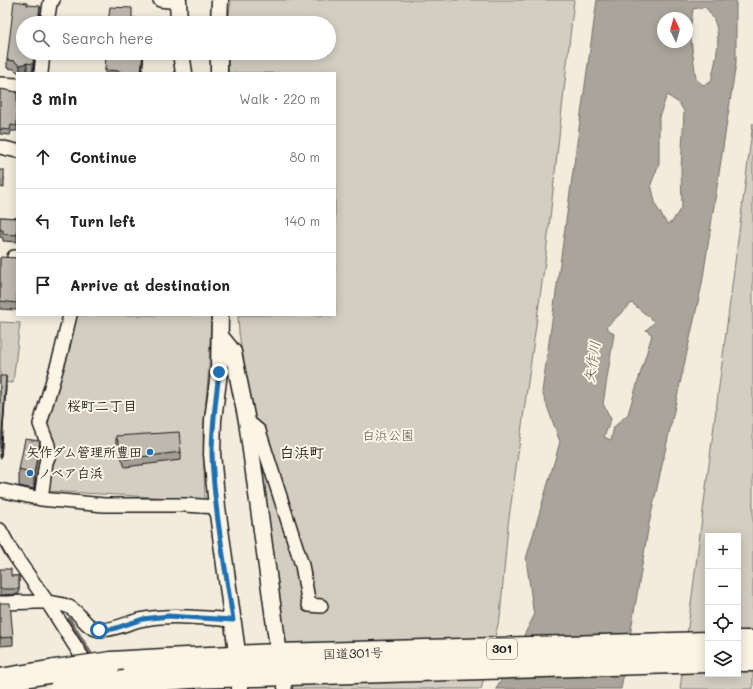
<!DOCTYPE html>
<meta charset="utf-8">
<style>
:root{--surface:#fff;--page:#f6f6f6;--text:#222;--muted:#767676;--line:#e0e0e0}
body{margin:0;font-family:Mali,"Klee One",sans-serif;background:var(--page);color:var(--text)}
.controls{position:absolute;right:12px;bottom:12px;display:grid;overflow:hidden;border-radius:0px;box-shadow:0 2px 10px #0003}
.controls button{width:36px;height:36px;display:grid;place-items:center;padding:0;border:0;border-bottom:1px solid var(--line);background:var(--surface);color:var(--text);font:20px sans-serif}
.compass{position:absolute;left:657px;top:12px;width:36px;height:36px;border-radius:50%;background:var(--surface);box-shadow:0 2px 10px #0003;rotate:355deg}
.stop{position:absolute;width:12px;height:12px;margin:-9px;border:3px solid #1f6fb2;border-radius:50%;background:#fff}
.stop.end{background:#1f6fb2;border-color:#fff;box-shadow:0 1px 4px #0008}
.list{margin:0;padding:0;list-style:none}
h2{display:flex;justify-content:space-between;align-items:center;height:52px;margin:0;padding:0 16px;font-size:17px}
h2 small{font-size:13px;font-weight:400;color:var(--muted)}
.list li{display:grid;grid-template-columns:26px 1fr auto;gap:12px;align-items:center;box-sizing:border-box;height:64px;padding:0 16px;border-top:1px solid var(--line)}
.list b{display:block;font-size:15px;white-space:nowrap}
.list em{font-size:13px;font-style:normal;color:var(--muted)}
.icon{flex:none;width:22px;height:22px;fill:none;stroke:currentColor;stroke-width:2;stroke-linecap:round;stroke-linejoin:round}
.map{position:relative;flex:none;width:753px;height:689px;overflow:hidden}
.search{position:absolute;background:var(--surface);box-shadow:0 2px 10px #0003;left:16px;top:16px;width:320px;height:44px;display:flex;align-items:center;gap:10px;box-sizing:border-box;padding:0 14px;border-radius:22px;color:var(--muted);font-size:15px}
.panel{position:absolute;background:var(--surface);box-shadow:0 2px 10px #0003;left:16px;top:72px;width:320px;height:244px;border-radius:0px}
.map>svg:first-child{display:block}
</style>
<div class="map">
<svg width="753" height="689" viewBox="0 0 753 689">
<rect width="100%" height="100%" fill="#f3ecdd"/>
<filter id="ink" filterUnits="userSpaceOnUse"><feTurbulence type="fractalNoise" baseFrequency=".025" numOctaves="2"/><feDisplacementMap in="SourceGraphic" scale="8" xChannelSelector="R" yChannelSelector="G"/><feConvolveMatrix kernelMatrix="1 2 1 2 8 2 1 2 1" color-interpolation-filters="sRGB"/></filter>
<g filter="url(#ink)">
<path fill="#d3cec1" stroke="#78756e" fill-rule="evenodd" d="M231,0H574L546,254L508,525L500,617L481,689H292L239,333L238,315H335V73H228V53H329V23H228Z
M753,123V689H680ZM708,536H738V674H708Z
M69,315H211L209,368L203,434L205,500L48,491L54,439L45,424Z
M0,322L20,323L13,383L0,382Z"/>
<path fill="#aaa59b" stroke="#716e68" fill-rule="evenodd" d="M597,0H736V63L702,284L649,524L621,689H496L534,616L526,559L560,442L542,392ZM705,7C726,28 716,56 711,82L703,85L696,79L690,31L693,9ZM663,18H687V42H663ZM667,95L679,103L684,111L681,169L682,206L672,222L667,224L656,206L651,184L659,164V117ZM632,303L655,322L646,330L652,335L628,414L614,427L611,440L604,437L611,419L603,404L614,334L606,327Z"/>
<g fill="none" stroke-linecap="round" stroke-linejoin="round">
<path stroke="#716e68" stroke-width="3.5" d="M69,619L93,657"/>
<g stroke="#1c1c1c" stroke-width="16">
<path id="minor" d="M160,0L178,2
M47,23L50,3L53,0
M41,73L43,53
M0,84L17,85
M0,147L17,151
M14,257H17
M247,421L259,431L302,565L309,605L321,606
M0,490L41,499L104,505H185L217,507
M41,499L46,462L49,455L48,445L40,424L61,353L70,315
M0,530L12,552L48,603L91,671
M0,603C21,603 46,599 67,606C81,611 84,629 101,630C117,630 130,621 145,619C174,614 204,618 233,620
M282,674L285,689"/>
</g>
<g stroke="#1c1c1c" stroke-width="19">
<path id="tertiary" d="M178,0L179,23
M219,23L220,0
M181,53L184,73
M219,53V73
M220,315L219,372L213,420L212,454L217,507L236,645
M220,336L233,352L247,421L279,655
M240,688V689"/>
</g>
<g stroke="#1c1c1c" stroke-width="25">
<path id="trunk" d="M738,642H753
M738,660H753
M111,663L164,660L279,655L708,643
M0,680L55,671
M125,682L190,677L708,661"/>
</g>
<use href="#minor" stroke="#fcf5e5" stroke-width="13"/>
<use href="#tertiary" stroke="#fcf5e5" stroke-width="16"/>
<use href="#trunk" stroke="#fcf5e5" stroke-width="22"/>
<g stroke="#1c1c1c" stroke-width="25" stroke-linecap="butt">
<path id="trunk-bridge" d="M55,671L111,663
M61,688L125,682"/>
</g>
<use href="#trunk-bridge" stroke="#fcf5e5" stroke-width="22"/>
</g>
<path fill="#a39f96" stroke="#1c1c1c" d="M27,5L40,14L39,23H23V53H35L33,72L27,71L20,73L16,71L14,69L7,68V60Z
M144,53L142,73H105V70Z
M0,89L17,92V131H11L10,135L0,134Z
M0,170L4,177V188L0,187Z
M0,217L17,218V242L3,241V238L0,237Z
M0,258H17V310L0,309Z
M0,376L6,387L1,458H0Z
M116,436L181,452V460L125,467L116,444Z
M40,457L34,489L19,486V470Z
M0,569L11,576H19V594L0,595Z
M0,603L13,637V645L0,646Z"/>
<path fill="#85827a" stroke="#1c1c1c" d="M40,6V14L39,23H38Z
M34,53H35L33,72V64Z
M143,53H144L142,73H141Z
M27,63V71L20,73V65Z
M6,376V387L1,458V447Z
M40,441V457L34,489V474Z"/>
<path fill="#beb9ae" stroke="#1c1c1c" d="M14,1L27,3V5L40,6L38,23H23V53H34L33,64L27,63L20,65L16,63L14,61L7,60Z
M110,7L132,8V18L145,19V23H108Z
M106,53H143L141,73H120V71L105,70Z
M0,89L17,92V126L11,125L10,130L0,129Z
M0,170H4V181L0,180Z
M0,217L17,218V235L3,234V230H0Z
M1,257L17,258V303L0,301V258H1Z
M0,376H6L1,447H0Z
M179,432L181,452L125,459L116,436Z
M25,439L40,441L34,474L19,470Z
M0,569H11V576H19V589H0Z
M0,603H10L13,637L0,638Z"/>
</g>
<g fill="none" stroke-linecap="round" stroke-linejoin="round" filter="url(#ink)">
<path stroke="#1f6fb2" stroke-width="5" d="M99,630L113,629L143,619L168,616L233,620C225,565 214,509 212,454C212,426 216,399 219,372"/>
</g>
<g fill="#1f6fb2" stroke="#fcf5e5" stroke-width="1.5">
<circle cx="150" cy="452" r="4"/>
<circle cx="30" cy="473" r="4"/>
</g>
<g text-anchor="middle" stroke-width="4" stroke-linejoin="round" paint-order="stroke">
<rect fill="#fcf5e5" stroke="#5f5d58" stroke-width="1" x="487" y="639" width="30" height="20" rx="3"/>
<g font-size="12" font-weight="bold" fill="#1c1c1c">
<text x="502" y="653">301</text>
</g>
<g font-size="13" fill="#53514e" stroke="#fcf5e5">
<text x="388" y="440">白浜公園</text>
</g>
<g font-size="13" font-weight="bold" fill="#1c1c1c" stroke="#fcf5e5" text-anchor="end">
<text x="142" y="457">矢作ダム管理所豊田</text>
<text x="38" y="478" text-anchor="start">ノベア白浜</text>
</g>
<g font-size="13" fill="#1c1c1c" stroke="#fcf5e5">
<text transform="translate(353 653) rotate(-2)" y="5">国道301号</text>
</g>
<g font-size="14" font-style="italic" fill="#55534f" stroke="#fcf5e5">
<text transform="translate(592 362) rotate(-81)" y="5">矢作川</text>
</g>
<g font-size="14" font-weight="bold" fill="#1c1c1c" stroke="#fcf5e5">
<text x="102" y="411">桜町二丁目</text>
</g>
<g font-size="15" font-weight="bold" fill="#1c1c1c" stroke="#fcf5e5">
<text x="302" y="458">白浜町</text>
</g>
</g>
</svg>
<div class="controls">
<button>+</button>
<button>−</button>
<button><svg class="icon" aria-label="locate" viewBox="0 0 24 24"><circle cx="12" cy="12" r="6"/><path d="M12 2v4M12 18v4M2 12h4M18 12h4"/></svg></button>
<button><svg class="icon" aria-label="layers" viewBox="0 0 24 24"><path d="M12 4l9 5-9 5-9-5zM3 14l9 5 9-5"/></svg></button>
</div>
<svg class="compass" viewBox="-18 -18 36 36"><path d="M0-13l5 13h-10z" fill="#e53935"/><path d="M0 13l5-13h-10z" fill="#767676"/></svg>
<div class="stop" style="left:99px;top:630px"></div>
<div class="stop end" style="left:219px;top:372px"></div>
<div class="search"><svg class="icon" aria-label="search" viewBox="0 0 24 24"><circle cx="10" cy="10" r="6"/><path d="M15 15l6 6"/></svg>Search here</div>
<section class="panel">
<h2>3 min<small>Walk · 220 m</small></h2>
<ul class="list">
<li><svg class="icon" aria-label="ahead" viewBox="0 0 24 24"><path d="M12 20V5M6 11l6-6 6 6"/></svg><div><b>Continue</b></div><em>80 m</em></li>
<li><svg class="icon" aria-label="left" viewBox="0 0 24 24"><path d="M17 20v-9H6M10 6l-5 5 5 5"/></svg><div><b>Turn left</b></div><em>140 m</em></li>
<li><svg class="icon" aria-label="arrive" viewBox="0 0 24 24"><path d="M6 21V4h12l-3 4 3 4H6"/></svg><div><b>Arrive at destination</b></div></li>
</ul>
</section>
</div>
